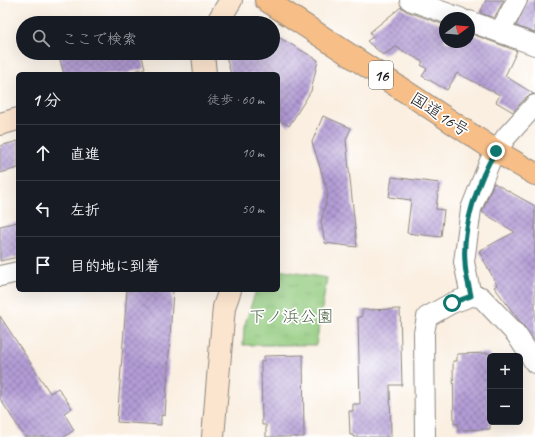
<!DOCTYPE html>
<html lang="ja">
<meta charset="utf-8">
<style>
:root{--surface:#171b24;--page:#242831;--text:#f1f3f6;--muted:#9ea1a6;--line:#363941}
body{margin:0;font-family:Caveat,"Klee One",sans-serif;background:var(--page);color:var(--text)}
.controls{position:absolute;right:12px;bottom:12px;display:grid;overflow:hidden;border-radius:6px;box-shadow:0 4px 16px #0002}
.controls button{width:36px;height:36px;display:grid;place-items:center;padding:0;border:0;border-bottom:1px solid var(--line);background:var(--surface);color:var(--text);font:20px sans-serif}
.compass{position:absolute;left:439px;top:12px;width:36px;height:36px;border-radius:50%;background:var(--surface);box-shadow:0 4px 16px #0002;rotate:74deg}
.stop{position:absolute;width:12px;height:12px;margin:-9px;border:3px solid #0f766e;border-radius:50%;background:#fff}
.stop.end{background:#0f766e;border-color:#fff;box-shadow:0 1px 4px #0008}
.list{margin:0;padding:0;list-style:none}
h2{display:flex;justify-content:space-between;align-items:center;height:52px;margin:0;padding:0 16px;font-size:17px}
h2 small{font-size:13px;font-weight:400;color:var(--muted)}
.list li{display:grid;grid-template-columns:26px 1fr auto;gap:12px;align-items:center;box-sizing:border-box;height:56px;padding:0 16px;border-top:1px solid var(--line)}
.list b{display:block;font-size:15px;white-space:nowrap}
.list em{font-size:13px;font-style:normal;color:var(--muted)}
.icon{flex:none;width:22px;height:22px;fill:none;stroke:currentColor;stroke-width:2;stroke-linecap:round;stroke-linejoin:round}
.map{position:relative;flex:none;width:535px;height:437px;overflow:hidden}
.search{position:absolute;background:var(--surface);box-shadow:0 4px 16px #0002;left:16px;top:16px;width:264px;height:44px;display:flex;align-items:center;gap:10px;box-sizing:border-box;padding:0 14px;border-radius:22px;color:var(--muted);font-size:15px}
.panel{position:absolute;background:var(--surface);box-shadow:0 4px 16px #0002;left:16px;top:72px;width:264px;height:220px;border-radius:6px}
.map>svg:first-child{display:block}
</style>
<div class="map">
<svg width="535" height="437" viewBox="0 0 535 437">
<defs>
<pattern id="grass-tufts" width="24" height="20" patternUnits="userSpaceOnUse"><rect width="24" height="20" fill="#91ca7d"/><path d="M3 7l-1-3M5 7V3M7 7l1-3M15 17l-1-3M17 17v-4M19 17l1-3" fill="none" stroke="#7cad6b"/></pattern>
<pattern id="building-cross-hatch" width="8" height="8" patternUnits="userSpaceOnUse"><rect width="8" height="8" fill="#b39cd5"/><path d="M0 0l8 8M0 8l8-8" fill="none" stroke="#917eac"/></pattern>
</defs>
<rect width="100%" height="100%" fill="#fff"/>
<filter id="ink" filterUnits="userSpaceOnUse"><feTurbulence type="fractalNoise" baseFrequency=".025" numOctaves="2"/><feDisplacementMap in="SourceGraphic" scale="8" xChannelSelector="R" yChannelSelector="G"/><feConvolveMatrix kernelMatrix="1 2 1 2 8 2 1 2 1" color-interpolation-filters="sRGB"/></filter>
<filter id="wash" filterUnits="userSpaceOnUse"><feTurbulence type="fractalNoise" baseFrequency=".012" numOctaves="4" result="noise"/><feDisplacementMap in="SourceGraphic" scale="16" xChannelSelector="R" yChannelSelector="G"/><feGaussianBlur stdDeviation="0.9" result="paint"/><feColorMatrix in="noise" values="0 0 0 0 0 0 0 0 0 0 0 0 0 0 0 0 0 1.4 0 .05"/><feComposite in="paint" operator="in"/></filter>
<g filter="url(#wash)">
<rect width="100%" height="100%" fill="#faefe1"/>
<path fill="url(#grass-tufts)" stroke="#56734c" d="M278,270L327,278L316,345H243L244,327L256,290H278Z"/>
<g id="blocks">
<path fill="url(#building-cross-hatch)" d="M486,0H504L494,18L480,13Z
M528,0H535V33L516,26Z
M401,7L406,11L445,25V42H469V33L517,51L505,76L534,94L526,97L513,112L496,102L500,95L457,73L447,90L422,76L427,69L421,65L423,62L396,47L383,55L367,41L373,37L370,32Z
M273,34L318,60L311,91L289,126L278,119V74H231L225,53H273Z
M58,53H141L145,68L124,74H64Z
M323,116L351,128L346,140L357,247L325,243L321,222L328,193L312,142Z
M18,141V168L0,173V146Z
M392,177L439,183L436,209L444,210L441,237L407,233L411,200L389,197Z
M494,183L535,206V341L494,287L497,285L479,251L515,232L482,212Z
M18,222V257L0,261V226Z
M127,290H173L165,416L161,415V425L117,422Z
M400,309L402,385H390L391,437H353V435H350L349,411H353V404H360L358,317H362V310Z
M0,316L50,393L58,388L72,408L64,413L74,430L64,437H25L0,399Z
M490,353V429L458,430V423L454,424L453,361H457V354Z
M303,355L304,437H266V425H262L261,361H264V356Z"/>
</g>
</g>
<g filter="url(#ink)">
<use href="#blocks" fill-opacity="0" stroke="#8b867e" stroke-width="1"/>
<g fill="none" stroke-linecap="round" stroke-linejoin="round">
<g stroke="#8b867e" stroke-width="22">
<path id="street" d="M410,0L460,18
M469,21L535,45
M500,32L517,0
M0,276L18,272
M471,296L481,297L516,334L535,363
M425,437L424,333L427,317L452,303L471,296L464,262L471,209L490,161L506,137L535,105"/>
</g>
<g stroke="#8b867e" stroke-width="24">
<path id="secondary" d="M217,23L231,0
M203,53L205,74
M0,124L18,119
M213,437L224,307L230,290"/>
</g>
<g stroke="#8b867e" stroke-width="24">
<path id="highway" d="M266,0L496,151L535,174"/>
</g>
<use href="#street" stroke="#fff" stroke-width="20"/>
<use href="#secondary" stroke="#fce5cf" stroke-width="22"/>
<use href="#highway" stroke="#f7be87" stroke-width="22"/>
</g>
</g>
<g fill="none" stroke-linecap="round" stroke-linejoin="round" filter="url(#ink)">
<path stroke="#0f766e" stroke-width="5" d="M452,303L471,296C469,285 465,274 465,262C462,228 478,179 496,151"/>
</g>
<g text-anchor="middle" stroke-width="3.5" stroke-linejoin="round" paint-order="stroke">
<rect fill="#fff" stroke="#606060" stroke-width="1" x="369" y="61" width="24" height="28" rx="3"/>
<g font-size="16" font-weight="bold" fill="#1c1c1c">
<text x="381" y="81">16</text>
</g>
<g font-size="17" fill="#1c1c1c" stroke="#fff">
<text transform="translate(440 114) rotate(33)" y="6">国道16号</text>
</g>
<g font-size="17" fill="#4b6243" stroke="#fff">
<text x="291" y="322">下ノ浜公園</text>
</g>
</g>
</svg>
<div class="controls">
<button>+</button>
<button>−</button>
</div>
<svg class="compass" viewBox="-18 -18 36 36"><path d="M0-13l5 13h-10z" fill="#e53935"/><path d="M0 13l5-13h-10z" fill="#9ea1a6"/></svg>
<div class="stop" style="left:452px;top:303px"></div>
<div class="stop end" style="left:496px;top:151px"></div>
<div class="search"><svg class="icon" aria-label="search" viewBox="0 0 24 24"><circle cx="10" cy="10" r="6"/><path d="M15 15l6 6"/></svg>ここで検索</div>
<section class="panel">
<h2>1 分<small>徒歩 · 60 m</small></h2>
<ul class="list">
<li><svg class="icon" aria-label="ahead" viewBox="0 0 24 24"><path d="M12 20V5M6 11l6-6 6 6"/></svg><div><b>直進</b></div><em>10 m</em></li>
<li><svg class="icon" aria-label="left" viewBox="0 0 24 24"><path d="M17 20v-9H6M10 6l-5 5 5 5"/></svg><div><b>左折</b></div><em>50 m</em></li>
<li><svg class="icon" aria-label="arrive" viewBox="0 0 24 24"><path d="M6 21V4h12l-3 4 3 4H6"/></svg><div><b>目的地に到着</b></div></li>
</ul>
</section>
</div>
